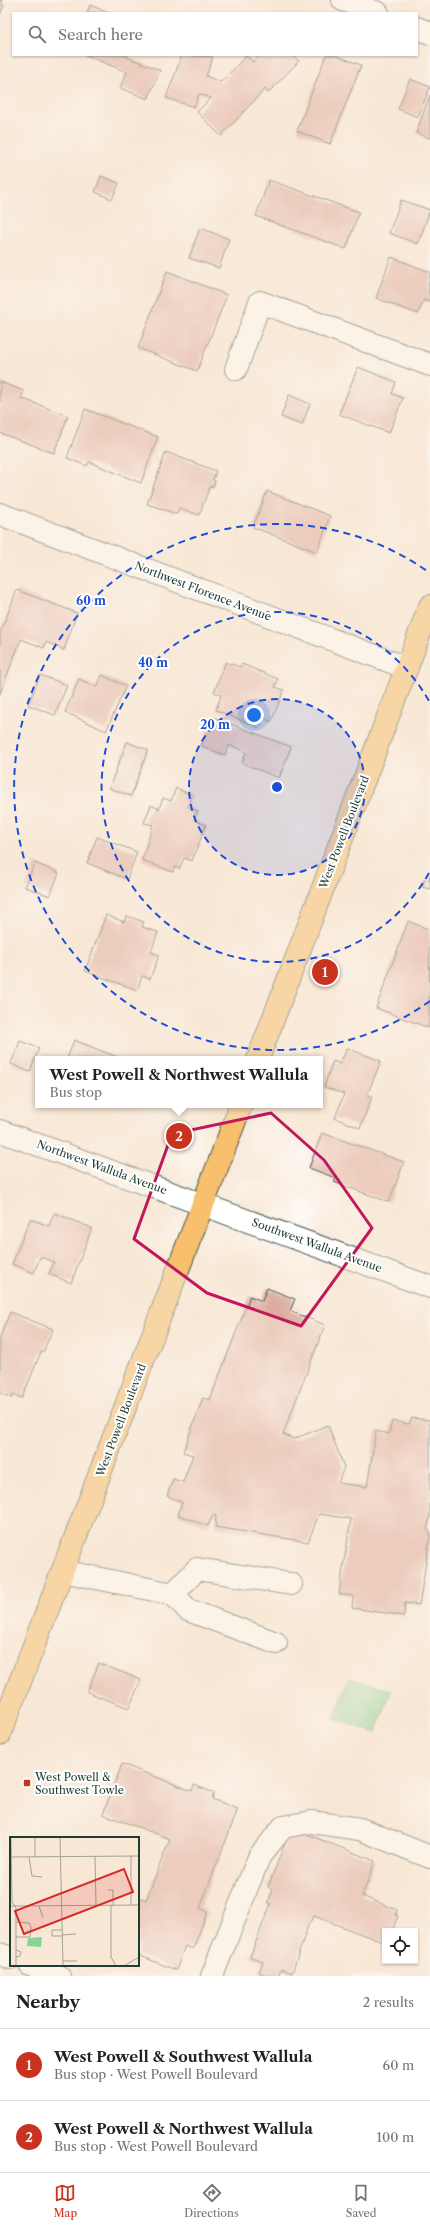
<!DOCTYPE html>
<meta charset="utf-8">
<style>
:root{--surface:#fff;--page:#f6f6f6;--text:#222;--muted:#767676;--line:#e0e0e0;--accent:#c8321e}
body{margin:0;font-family:"Libre Caslon Text",serif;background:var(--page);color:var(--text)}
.controls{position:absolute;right:12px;bottom:12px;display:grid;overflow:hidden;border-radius:0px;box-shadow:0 1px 3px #0004}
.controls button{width:36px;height:36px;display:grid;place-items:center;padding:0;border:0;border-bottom:1px solid var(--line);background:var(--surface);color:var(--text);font:20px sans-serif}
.you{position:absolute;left:254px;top:715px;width:14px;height:14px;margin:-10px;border:3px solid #fff;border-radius:50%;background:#1a73e8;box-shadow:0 0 0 6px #1a73e833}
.badge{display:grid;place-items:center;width:26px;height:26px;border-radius:50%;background:var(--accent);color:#fff;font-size:13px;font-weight:700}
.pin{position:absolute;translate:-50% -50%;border:2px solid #fff;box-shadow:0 1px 4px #0006}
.popup{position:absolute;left:35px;top:1056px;width:288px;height:52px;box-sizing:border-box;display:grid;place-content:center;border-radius:0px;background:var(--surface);filter:drop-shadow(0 1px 3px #0005);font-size:13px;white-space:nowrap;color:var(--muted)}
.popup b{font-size:15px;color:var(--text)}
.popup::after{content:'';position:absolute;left:50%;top:100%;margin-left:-8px;border:8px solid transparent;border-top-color:var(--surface)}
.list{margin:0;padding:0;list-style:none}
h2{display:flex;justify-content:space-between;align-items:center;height:52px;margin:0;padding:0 16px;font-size:17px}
h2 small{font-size:13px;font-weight:400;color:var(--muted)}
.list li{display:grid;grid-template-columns:26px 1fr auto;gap:12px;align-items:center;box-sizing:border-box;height:72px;padding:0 16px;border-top:1px solid var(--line)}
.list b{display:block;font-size:15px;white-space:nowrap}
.list p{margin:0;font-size:13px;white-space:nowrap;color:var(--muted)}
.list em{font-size:13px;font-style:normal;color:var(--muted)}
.icon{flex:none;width:22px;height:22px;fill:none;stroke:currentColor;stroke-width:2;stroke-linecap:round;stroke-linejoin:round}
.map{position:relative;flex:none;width:430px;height:1976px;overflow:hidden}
.search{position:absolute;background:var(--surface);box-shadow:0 1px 3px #0004;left:12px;right:12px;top:12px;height:44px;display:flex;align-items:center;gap:10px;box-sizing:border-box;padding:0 14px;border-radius:0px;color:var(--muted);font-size:15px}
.sheet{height:196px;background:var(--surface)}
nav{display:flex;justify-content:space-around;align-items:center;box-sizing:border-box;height:56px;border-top:1px solid var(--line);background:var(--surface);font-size:11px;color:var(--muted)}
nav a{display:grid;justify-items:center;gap:2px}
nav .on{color:var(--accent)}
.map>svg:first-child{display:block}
</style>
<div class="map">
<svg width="430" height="1976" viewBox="0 0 430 1976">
<rect width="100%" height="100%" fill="#fff"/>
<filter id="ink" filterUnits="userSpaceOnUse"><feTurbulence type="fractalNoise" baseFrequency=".025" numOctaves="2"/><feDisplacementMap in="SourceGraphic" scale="8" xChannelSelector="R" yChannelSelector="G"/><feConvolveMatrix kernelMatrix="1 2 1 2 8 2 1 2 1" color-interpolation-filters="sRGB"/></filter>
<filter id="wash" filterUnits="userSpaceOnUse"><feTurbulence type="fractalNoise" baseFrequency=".012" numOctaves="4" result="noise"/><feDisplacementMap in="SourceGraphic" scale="16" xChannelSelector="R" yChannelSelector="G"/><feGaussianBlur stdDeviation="0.9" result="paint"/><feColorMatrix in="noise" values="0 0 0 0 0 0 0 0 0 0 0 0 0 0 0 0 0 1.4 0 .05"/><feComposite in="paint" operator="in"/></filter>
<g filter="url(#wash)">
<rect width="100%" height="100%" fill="#f8e7d5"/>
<path fill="#86d595" stroke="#528964" d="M349,1677L391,1691L376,1733L334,1719Z"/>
<g id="blocks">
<path fill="#ddab9f" d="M0,0H2L0,4L4,5L0,15Z
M90,5L109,13H87Z
M85,55H128L127,57L160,70L148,99L120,88L127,72Z
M182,55L213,57L206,76L221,82L246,56L253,62L260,55H292L299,61L268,93L265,89L221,136L197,112L211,98L199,94L194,107L166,98Z
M326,55H335L361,65L330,144L297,131Z
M410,79L430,87L418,117L398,109Z
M430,95V138L416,133Z
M101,176L119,183L112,199L95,192Z
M269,180L359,212L346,249L256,216Z
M401,200L430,210L418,244L389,233Z
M200,228L229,239L219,268L189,258Z
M391,257L430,272L428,288L430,298L429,302L424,300L418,314L376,298Z
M167,271L227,295L197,371L138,348Z
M358,367L396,382L392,394L403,398L389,433L339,414Z
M0,382L24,391L21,398L68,416L54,453L0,433Z
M289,395L310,404L302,425L281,417Z
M85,409L158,437L141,483L89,462L87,466L67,458Z
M166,452L216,471L213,480L215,481L213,487L210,486L199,515L179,508L177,514L147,504Z
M267,491L330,516L317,552L253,527Z
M17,590L77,613L64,650L46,642L44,648L21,639L0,694V633Z
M226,662L240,667L242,664L278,679L275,687L284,690L271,722L264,718L260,728L216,710L221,695L214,692Z
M40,675L67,685L55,715L28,705Z
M102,675L126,686L106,731L65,712L79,679L97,687Z
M213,717L291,747L279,778L242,763L246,752L229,745L225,755L201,746Z
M127,742L148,750L131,796L109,788Z
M176,788L192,795L188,807L198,811L194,820L206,825L192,861L184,858L179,869L175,867L173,872L142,860L153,825L144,823L151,805L159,809L163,798L171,801Z
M97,837L137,852L127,879L87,863Z
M35,863L59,873L50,896L25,887Z
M430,875V889L422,887L424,880L428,881Z
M106,915L124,922L127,916L144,922L142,927L158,932L151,952L159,955L150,979L142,976L137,990L85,971Z
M408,921L430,930L429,1028L376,1008Z
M74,1040L122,1059H67Z
M20,1041L39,1048L30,1072L11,1064Z
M347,1048L381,1061L367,1095L372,1097L360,1128L335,1118L344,1094L324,1087L333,1061L340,1064Z
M322,1133L404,1162L389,1202L334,1182L336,1178L309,1168Z
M54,1213L92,1228L71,1283L49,1274L54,1262L40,1257L34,1273L12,1264L30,1219L49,1226Z
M267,1288L295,1299L290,1311L325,1325L283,1434L294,1439L328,1425L344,1467L338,1483L367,1487L376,1431L389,1434L392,1421L409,1424L412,1418L430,1420V1516L427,1530L430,1531V1538L419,1605L405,1603L404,1616L352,1608L353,1596L339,1594L351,1519L319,1514L308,1542L215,1527L216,1516L213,1515L208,1526L178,1515L182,1502L167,1496L173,1479L183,1482L193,1455L183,1452L203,1398L210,1400L250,1296L262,1301Z
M10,1312L53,1329L43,1352H41L22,1398L13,1395L12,1398L0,1393V1337Z
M99,1663L141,1680L129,1708L87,1692Z
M122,1764L192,1791L194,1785L214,1793L212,1799L238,1809L200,1908L207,1912L193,1949L185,1946L176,1970L138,1955V1897L146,1900L170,1839L103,1814Z
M291,1828L375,1861L362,1896L397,1910L396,1915L398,1916L392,1931H385V1943L314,1916L311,1923H309L292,1973L281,1969L278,1976H268L259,1972L263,1962L250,1957L271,1903H268L273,1890L268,1887Z"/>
</g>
</g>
<g filter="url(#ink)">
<use href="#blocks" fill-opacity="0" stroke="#40564c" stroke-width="1"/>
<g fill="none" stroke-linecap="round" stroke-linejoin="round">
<g stroke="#40564c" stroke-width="24">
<path id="minor" d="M343,0L378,13
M417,28L430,33
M236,369L260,302L430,365
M0,514L407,668
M0,1131L430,1287
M63,1571L173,1594L197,1569L291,1584
M173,1594L188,1610L276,1643
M0,1954L11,1958
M30,1965L59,1976
M212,1976L259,1857L283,1827L311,1822L360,1829L430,1857"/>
</g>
<g stroke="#40564c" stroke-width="24">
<path id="major" d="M258,1059L430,606
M0,1734L241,1105"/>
</g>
<use href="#minor" stroke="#fff" stroke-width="22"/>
<use href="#major" stroke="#f8bf6c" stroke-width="22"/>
</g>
</g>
<path d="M0 0H430V1976H0ZM271,1113L324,1160L372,1228L301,1326L207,1293L134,1239L172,1134Z" fill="#f8e7d5" fill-opacity=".55" fill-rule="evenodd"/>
<path fill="none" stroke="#c2185b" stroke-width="3" stroke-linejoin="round" d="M271,1113L324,1160L372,1228L301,1326L207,1293L134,1239L172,1134Z"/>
<circle cx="277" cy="787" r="88" fill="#1d4ed8" fill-opacity=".12"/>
<g fill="none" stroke="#1d4ed8" stroke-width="2" stroke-dasharray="7 5">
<circle cx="277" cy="787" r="88"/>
<path d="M429 873A175 175 0 1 1 429 701"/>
<path d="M430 1001A263 263 0 1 1 430 573"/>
</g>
<rect fill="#c8321e" stroke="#fff" stroke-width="1.5" x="23" y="1779" width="8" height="8" rx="2"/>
<g text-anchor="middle" stroke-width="4" stroke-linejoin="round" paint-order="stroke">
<g font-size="11" fill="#1f3d34" stroke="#fff">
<text transform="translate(203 591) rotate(21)" y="4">Northwest Florence Avenue</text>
<text transform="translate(344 832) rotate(-69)" y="4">West Powell Boulevard</text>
<text transform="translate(102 1167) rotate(20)" y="4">Northwest Wallula Avenue</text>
<text transform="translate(317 1245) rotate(20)" y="4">Southwest Wallula Avenue</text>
<text transform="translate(121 1420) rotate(-69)" y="4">West Powell Boulevard</text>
</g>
<g font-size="11" fill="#1f3d34" stroke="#fff" text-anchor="start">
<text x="35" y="1781">West Powell &amp;<tspan x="35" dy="13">Southwest Towle</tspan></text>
</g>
</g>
<g transform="translate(10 1837)">
<rect width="129" height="129" fill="#f8e7d5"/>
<path d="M32,100L31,110L17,109L18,101Z" fill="#86d595"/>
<path fill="none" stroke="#a1a395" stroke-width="1" d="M1,0L2,65L6,71V129M25,0V20M50,0L53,129M85,19L86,68M121,19V68M0,20L129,19M19,20L22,39L32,40M98,53H103V68M101,68V120L106,129M0,69L129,68M29,69L33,81M52,93H42V99H52M52,98L66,97M6,100H20L21,90L19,86L6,85M6,113L11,115L10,119L6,120M53,124H67M114,129L129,120"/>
<path fill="#d62828" fill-opacity="0.15" stroke="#d62828" stroke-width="2" d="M114,32L123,55L14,97L5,74Z"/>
<rect width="129" height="129" fill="none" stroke="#1f3d34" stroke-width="2"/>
</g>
<circle cx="277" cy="787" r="6" fill="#1d4ed8" stroke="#fff" stroke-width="2"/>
<g font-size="12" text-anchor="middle" font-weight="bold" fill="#1d4ed8" stroke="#fff" stroke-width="4" stroke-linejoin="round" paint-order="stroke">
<text x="91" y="605">60 m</text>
<text x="153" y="667">40 m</text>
<text x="215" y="729">20 m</text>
</g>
</svg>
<div class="controls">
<button><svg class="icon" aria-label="locate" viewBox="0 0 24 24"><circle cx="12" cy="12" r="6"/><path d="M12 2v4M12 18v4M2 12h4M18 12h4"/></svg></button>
</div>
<div class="you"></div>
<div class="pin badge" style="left:325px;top:972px">1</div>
<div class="pin badge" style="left:179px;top:1136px">2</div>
<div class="popup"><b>West Powell &amp; Northwest Wallula</b>Bus stop</div>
<div class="search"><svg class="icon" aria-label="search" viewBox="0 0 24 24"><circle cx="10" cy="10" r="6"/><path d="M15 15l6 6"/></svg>Search here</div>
</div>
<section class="sheet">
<h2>Nearby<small>2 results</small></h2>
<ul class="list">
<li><span class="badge">1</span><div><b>West Powell &amp; Southwest Wallula</b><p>Bus stop · West Powell Boulevard</p></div><em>60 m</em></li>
<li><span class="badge">2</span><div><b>West Powell &amp; Northwest Wallula</b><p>Bus stop · West Powell Boulevard</p></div><em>100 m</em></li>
</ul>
</section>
<nav>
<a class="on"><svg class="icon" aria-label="map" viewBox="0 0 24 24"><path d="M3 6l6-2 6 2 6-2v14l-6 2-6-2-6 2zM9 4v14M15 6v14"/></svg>Map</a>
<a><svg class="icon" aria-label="directions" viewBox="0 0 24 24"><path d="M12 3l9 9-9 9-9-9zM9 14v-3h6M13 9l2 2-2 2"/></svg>Directions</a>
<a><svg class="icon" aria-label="saved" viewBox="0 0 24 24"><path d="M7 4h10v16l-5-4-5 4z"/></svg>Saved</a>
</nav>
